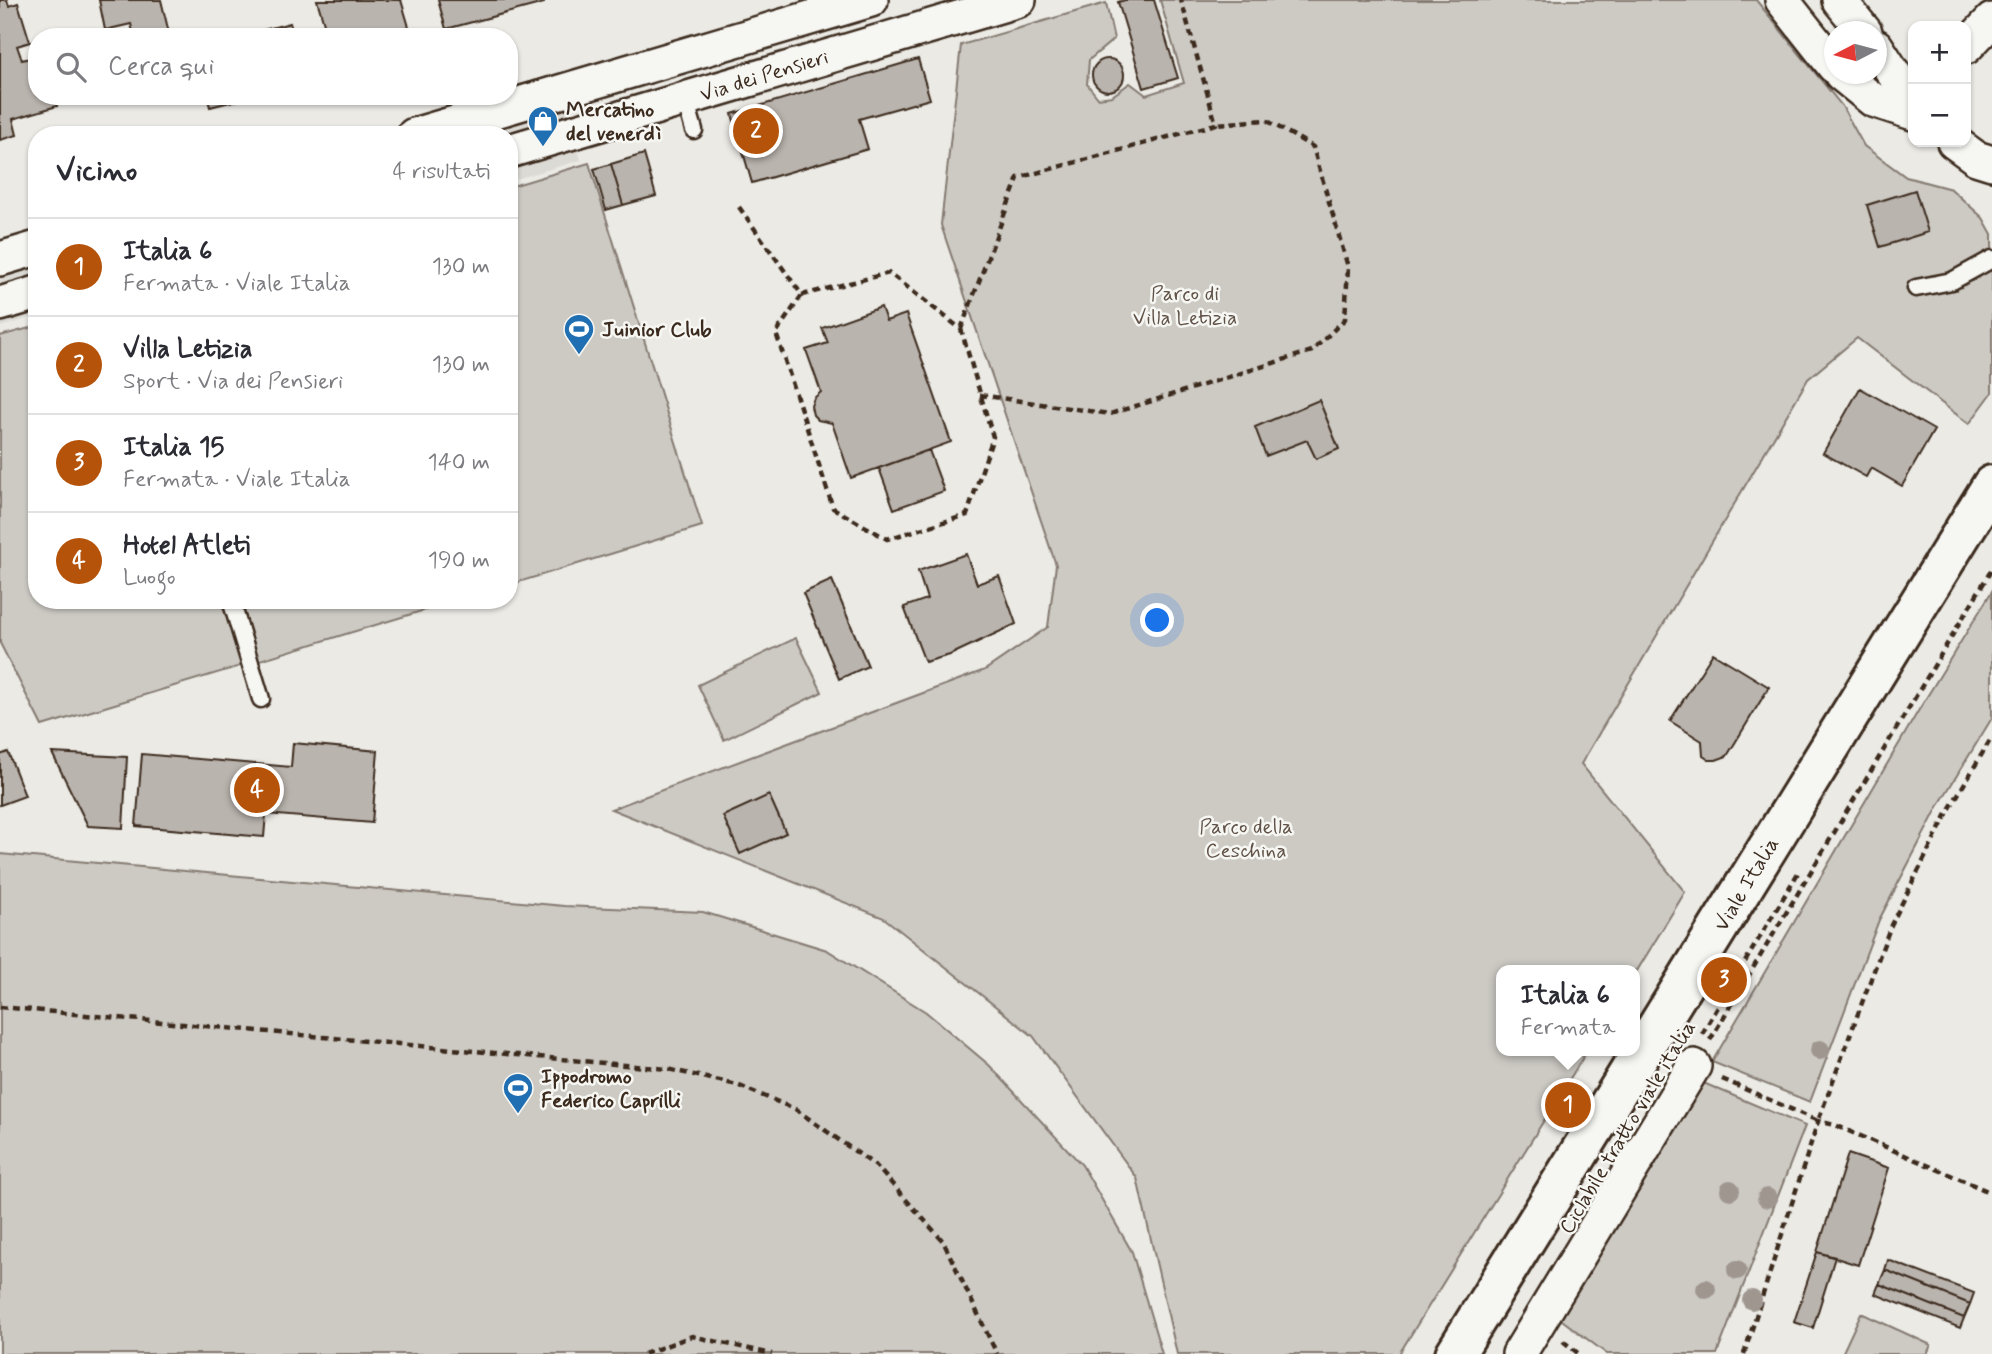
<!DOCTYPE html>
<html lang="it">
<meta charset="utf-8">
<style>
:root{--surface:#fff;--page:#f7f7f7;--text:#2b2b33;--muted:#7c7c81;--line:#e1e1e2;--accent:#b45309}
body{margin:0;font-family:Mynerve,sans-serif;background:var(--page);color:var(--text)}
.controls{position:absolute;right:21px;top:21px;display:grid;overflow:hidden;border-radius:14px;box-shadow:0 2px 5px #0004}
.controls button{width:63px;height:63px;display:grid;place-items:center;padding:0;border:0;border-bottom:2px solid var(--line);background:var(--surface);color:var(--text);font:35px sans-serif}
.compass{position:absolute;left:1824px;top:21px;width:63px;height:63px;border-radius:50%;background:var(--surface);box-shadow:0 2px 5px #0004;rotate:264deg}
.you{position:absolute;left:1158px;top:621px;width:24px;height:24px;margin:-18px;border:5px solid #fff;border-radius:50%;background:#1a73e8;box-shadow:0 0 0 10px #1a73e833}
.badge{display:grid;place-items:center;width:46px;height:46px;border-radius:50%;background:var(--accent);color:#fff;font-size:23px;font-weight:700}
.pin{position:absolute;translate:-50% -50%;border:4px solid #fff;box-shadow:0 2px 7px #0006}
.popup{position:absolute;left:1496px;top:965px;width:144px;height:91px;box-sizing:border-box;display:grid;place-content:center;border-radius:14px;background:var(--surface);filter:drop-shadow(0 2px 5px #0005);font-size:23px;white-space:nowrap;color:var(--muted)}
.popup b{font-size:26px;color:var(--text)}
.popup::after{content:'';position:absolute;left:50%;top:100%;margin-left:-14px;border:14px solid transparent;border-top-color:var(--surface)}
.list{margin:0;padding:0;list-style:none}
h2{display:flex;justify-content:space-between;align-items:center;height:91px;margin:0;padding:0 28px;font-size:30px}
h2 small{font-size:23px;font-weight:400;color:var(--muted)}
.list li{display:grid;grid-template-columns:46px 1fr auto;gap:21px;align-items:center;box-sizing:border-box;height:98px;padding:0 28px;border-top:2px solid var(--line)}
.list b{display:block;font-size:26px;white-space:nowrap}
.list p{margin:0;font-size:23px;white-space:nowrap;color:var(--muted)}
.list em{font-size:23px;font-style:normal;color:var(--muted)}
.icon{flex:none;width:38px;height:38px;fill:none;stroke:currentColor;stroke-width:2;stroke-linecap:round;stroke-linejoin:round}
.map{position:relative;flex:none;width:1992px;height:1354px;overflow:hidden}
.search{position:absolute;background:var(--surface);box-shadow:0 2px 5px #0004;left:28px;top:28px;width:490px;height:77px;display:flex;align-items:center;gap:18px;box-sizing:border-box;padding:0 24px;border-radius:28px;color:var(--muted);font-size:26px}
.panel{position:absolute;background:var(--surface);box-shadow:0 2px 5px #0004;left:28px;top:126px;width:490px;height:483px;border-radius:28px}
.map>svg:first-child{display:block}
</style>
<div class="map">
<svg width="1992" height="1354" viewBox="0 0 1992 1354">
<rect width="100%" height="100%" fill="#ebeae5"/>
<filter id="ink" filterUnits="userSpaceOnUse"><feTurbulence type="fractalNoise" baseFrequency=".0143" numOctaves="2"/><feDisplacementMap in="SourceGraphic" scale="14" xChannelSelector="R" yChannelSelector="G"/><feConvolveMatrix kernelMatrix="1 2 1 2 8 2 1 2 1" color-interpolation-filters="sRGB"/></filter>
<g filter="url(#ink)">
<path fill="#dcdad4" d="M566,108L581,160L509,181V135H471Z
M37,257V316L0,327V268Z"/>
<path fill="#cdcac4" stroke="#847a71" stroke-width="2" d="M1160,0H1756L1842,106L1864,146L1906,177L1951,189L1983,218L1992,234V393L1969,424L1857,338L1808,379L1581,764L1685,892L1635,974L1634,970H1502V1051H1587L1399,1354H1177L1137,1178L1033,1036L884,918L611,809L985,670L1048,627L1056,565L941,225L961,45L1106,3L1114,39L1089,60L1087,84L1098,98L1112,96L1130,83L1146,95L1184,83Z
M589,163L702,526L509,585V187Z
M37,326V600H458L42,726L0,643V336Z
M1992,591V718L1940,803L1879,920L1810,1102L1712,1062L1920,708Z
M796,638L822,692L724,740L698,685Z
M0,854L564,906L703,912L827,950L926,1012L989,1065L1082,1165L1132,1252L1162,1354H0Z
M1694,1079L1805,1126L1717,1354H1607L1554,1314Z
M1861,1313L1931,1345L1927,1354H1842Z"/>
<path fill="#bab4ae" stroke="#3b2a1e" stroke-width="2" d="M0,0H7L9,6L18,3L30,42L17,46L22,60L37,56V96H54L57,106L13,119L17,135L0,140Z
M99,0H161L170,37H134L131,24L105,30Z
M317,0H401L412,37H328Z
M438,0H544V3L446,29Z
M1125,0H1154L1178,78L1144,88L1118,2Z
M290,23L294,37H237Z
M918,59L930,99L859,119L868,149L752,183L732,114Z
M1092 75a16 16 0 1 1 32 0a16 16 0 1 1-32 0Z
M207,96H254L210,107Z
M644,154L656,196L623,205L611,164Z
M611,164L623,205L606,210L594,169Z
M1915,190L1928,232L1880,247L1867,205Z
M881,307L886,321L906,314L951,442L851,478L832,423L818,420L813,415L811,406L814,398L821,392L806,350L828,343L822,328Z
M1860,388L1934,430L1902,486L1871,468L1866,477L1823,453Z
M1319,400L1339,449L1316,459L1307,440L1266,456L1255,427Z
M929,450L944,491L894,509L879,468Z
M966,554L977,584L999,576L1016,624L950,655L925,662L904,607L927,599L918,571Z
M832,580L868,666L839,679L803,593Z
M1713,653L1769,687L1727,756L1716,760H1709L1703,756L1702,741L1670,721Z
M293,743L378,751L372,823L266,814L264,837L136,826L142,754L291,767Z
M8,752L25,796L0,805V755Z
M52,753L127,757L123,828L88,826Z
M769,795L786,833L740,854L723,816Z
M1848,1154L1889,1168L1858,1265L1817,1252Z
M1817,1252L1835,1257L1813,1328L1794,1322Z
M1888,1260L1974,1293L1970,1304L1885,1270Z
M1885,1270L1970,1304L1964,1318L1879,1284Z
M1879,1284L1964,1318L1960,1328L1875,1294Z"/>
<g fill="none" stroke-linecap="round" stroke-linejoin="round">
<g stroke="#3b2a1e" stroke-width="21">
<path id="lane" d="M685,99L694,130
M1916,288L1952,281L1992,259
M231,600L261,699"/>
</g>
<g stroke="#3b2a1e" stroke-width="38">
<path id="street" d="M1782,0L1834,66
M1839,0L1865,32
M1876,46L1903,88L1913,113
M1966,47L1992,20
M1841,74L1873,100L1913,113
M414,135L871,0
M1954,142L1976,158L1992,163
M509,151L1019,0
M0,259L37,248
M0,304L37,293
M1519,1354L1694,1066"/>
</g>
<g stroke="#3b2a1e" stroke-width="44">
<path id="secondary" d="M1455,1354L1992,485"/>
</g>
<path stroke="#3b2a1e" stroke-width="4.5" stroke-dasharray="7 5" stroke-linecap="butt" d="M739,207L802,295L889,273L961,329L993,437L967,515L887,539L833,508L776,333L802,295
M961,329L1018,178L1216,124L1181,0
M980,395L1110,414L1312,351L1345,319L1348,267L1313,147L1266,120L1216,124
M0,1007L668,1069L737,1085L795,1109L876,1166L943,1241L997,1354
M1702,1034L1798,873
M1710,1040L1992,569
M1722,1079L1818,1121L1891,925L1950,808L1992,737
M1563,1341L1579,1354
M644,1354L692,1336L772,1354
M1744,1354L1818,1121L1835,1125L1992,1193"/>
<use href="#lane" stroke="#f6f6f2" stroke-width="16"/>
<use href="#street" stroke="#f6f6f2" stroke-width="33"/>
<use href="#secondary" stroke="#f6f6f2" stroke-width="38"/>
</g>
<g fill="#9f968f">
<circle cx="1820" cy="1050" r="10"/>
<circle cx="1730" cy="1190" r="10"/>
<circle cx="1767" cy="1198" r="10"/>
<circle cx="1737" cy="1270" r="10"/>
<circle cx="1706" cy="1289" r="10"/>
<circle cx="1752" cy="1300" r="10"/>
</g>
</g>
<defs>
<g id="shop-pin" transform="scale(1.575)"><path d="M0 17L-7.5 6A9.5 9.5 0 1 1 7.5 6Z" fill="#1f6fb2" stroke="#f6f6f2"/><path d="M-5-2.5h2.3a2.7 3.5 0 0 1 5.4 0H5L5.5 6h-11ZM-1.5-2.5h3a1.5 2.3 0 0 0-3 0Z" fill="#fff"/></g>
<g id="stadium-pin" transform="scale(1.575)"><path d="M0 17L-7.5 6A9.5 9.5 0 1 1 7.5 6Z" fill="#1f6fb2" stroke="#f6f6f2"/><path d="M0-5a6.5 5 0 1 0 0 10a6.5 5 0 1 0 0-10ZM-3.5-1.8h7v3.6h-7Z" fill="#fff"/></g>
</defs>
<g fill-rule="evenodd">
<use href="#shop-pin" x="543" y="121"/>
<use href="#stadium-pin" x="579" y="329"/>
<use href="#stadium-pin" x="518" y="1088"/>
</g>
<g text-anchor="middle" stroke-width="5" stroke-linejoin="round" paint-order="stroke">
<g font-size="21" fill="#3b2a1e" stroke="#f6f6f2">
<text transform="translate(764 75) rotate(-17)" y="7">Via dei Pensieri</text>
<text transform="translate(1746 884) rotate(-59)" y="7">Viale Italia</text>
<text transform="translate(1627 1127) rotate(-59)" y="7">Ciclabile tratto viale italia</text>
</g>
<g font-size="21" font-weight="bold" fill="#3b2a1e" stroke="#f6f6f2" text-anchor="start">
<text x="566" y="116">Mercatino<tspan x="566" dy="24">del venerdì</tspan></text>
<text x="602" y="336">Juinior Club</text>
<text x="541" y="1083">Ippodromo<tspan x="541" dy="24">Federico Caprilli</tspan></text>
</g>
<g font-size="21" fill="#605248" stroke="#f6f6f2">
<text x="1185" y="300">Parco di<tspan x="1185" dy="24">Villa Letizia</tspan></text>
<text x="1246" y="833">Parco della<tspan x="1246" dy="24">Ceschina</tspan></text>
</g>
</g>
</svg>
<div class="controls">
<button>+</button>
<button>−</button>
</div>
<svg class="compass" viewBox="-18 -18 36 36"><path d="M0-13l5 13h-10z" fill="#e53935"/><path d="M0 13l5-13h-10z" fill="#7c7c81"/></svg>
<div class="you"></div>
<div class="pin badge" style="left:1568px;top:1105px">1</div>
<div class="popup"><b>Italia 6</b>Fermata</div>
<div class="pin badge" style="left:756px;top:131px">2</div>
<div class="pin badge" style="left:1724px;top:980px">3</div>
<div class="pin badge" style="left:257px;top:790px">4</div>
<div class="search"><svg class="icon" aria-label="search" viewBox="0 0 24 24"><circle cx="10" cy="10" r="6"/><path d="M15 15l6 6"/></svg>Cerca qui</div>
<section class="panel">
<h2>Vicino<small>4 risultati</small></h2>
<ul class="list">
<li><span class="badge">1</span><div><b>Italia 6</b><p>Fermata · Viale Italia</p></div><em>130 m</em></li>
<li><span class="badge">2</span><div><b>Villa Letizia</b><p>Sport · Via dei Pensieri</p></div><em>130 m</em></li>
<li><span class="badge">3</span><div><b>Italia 15</b><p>Fermata · Viale Italia</p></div><em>140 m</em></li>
<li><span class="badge">4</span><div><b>Hotel Atleti</b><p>Luogo</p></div><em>190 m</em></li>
</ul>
</section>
</div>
